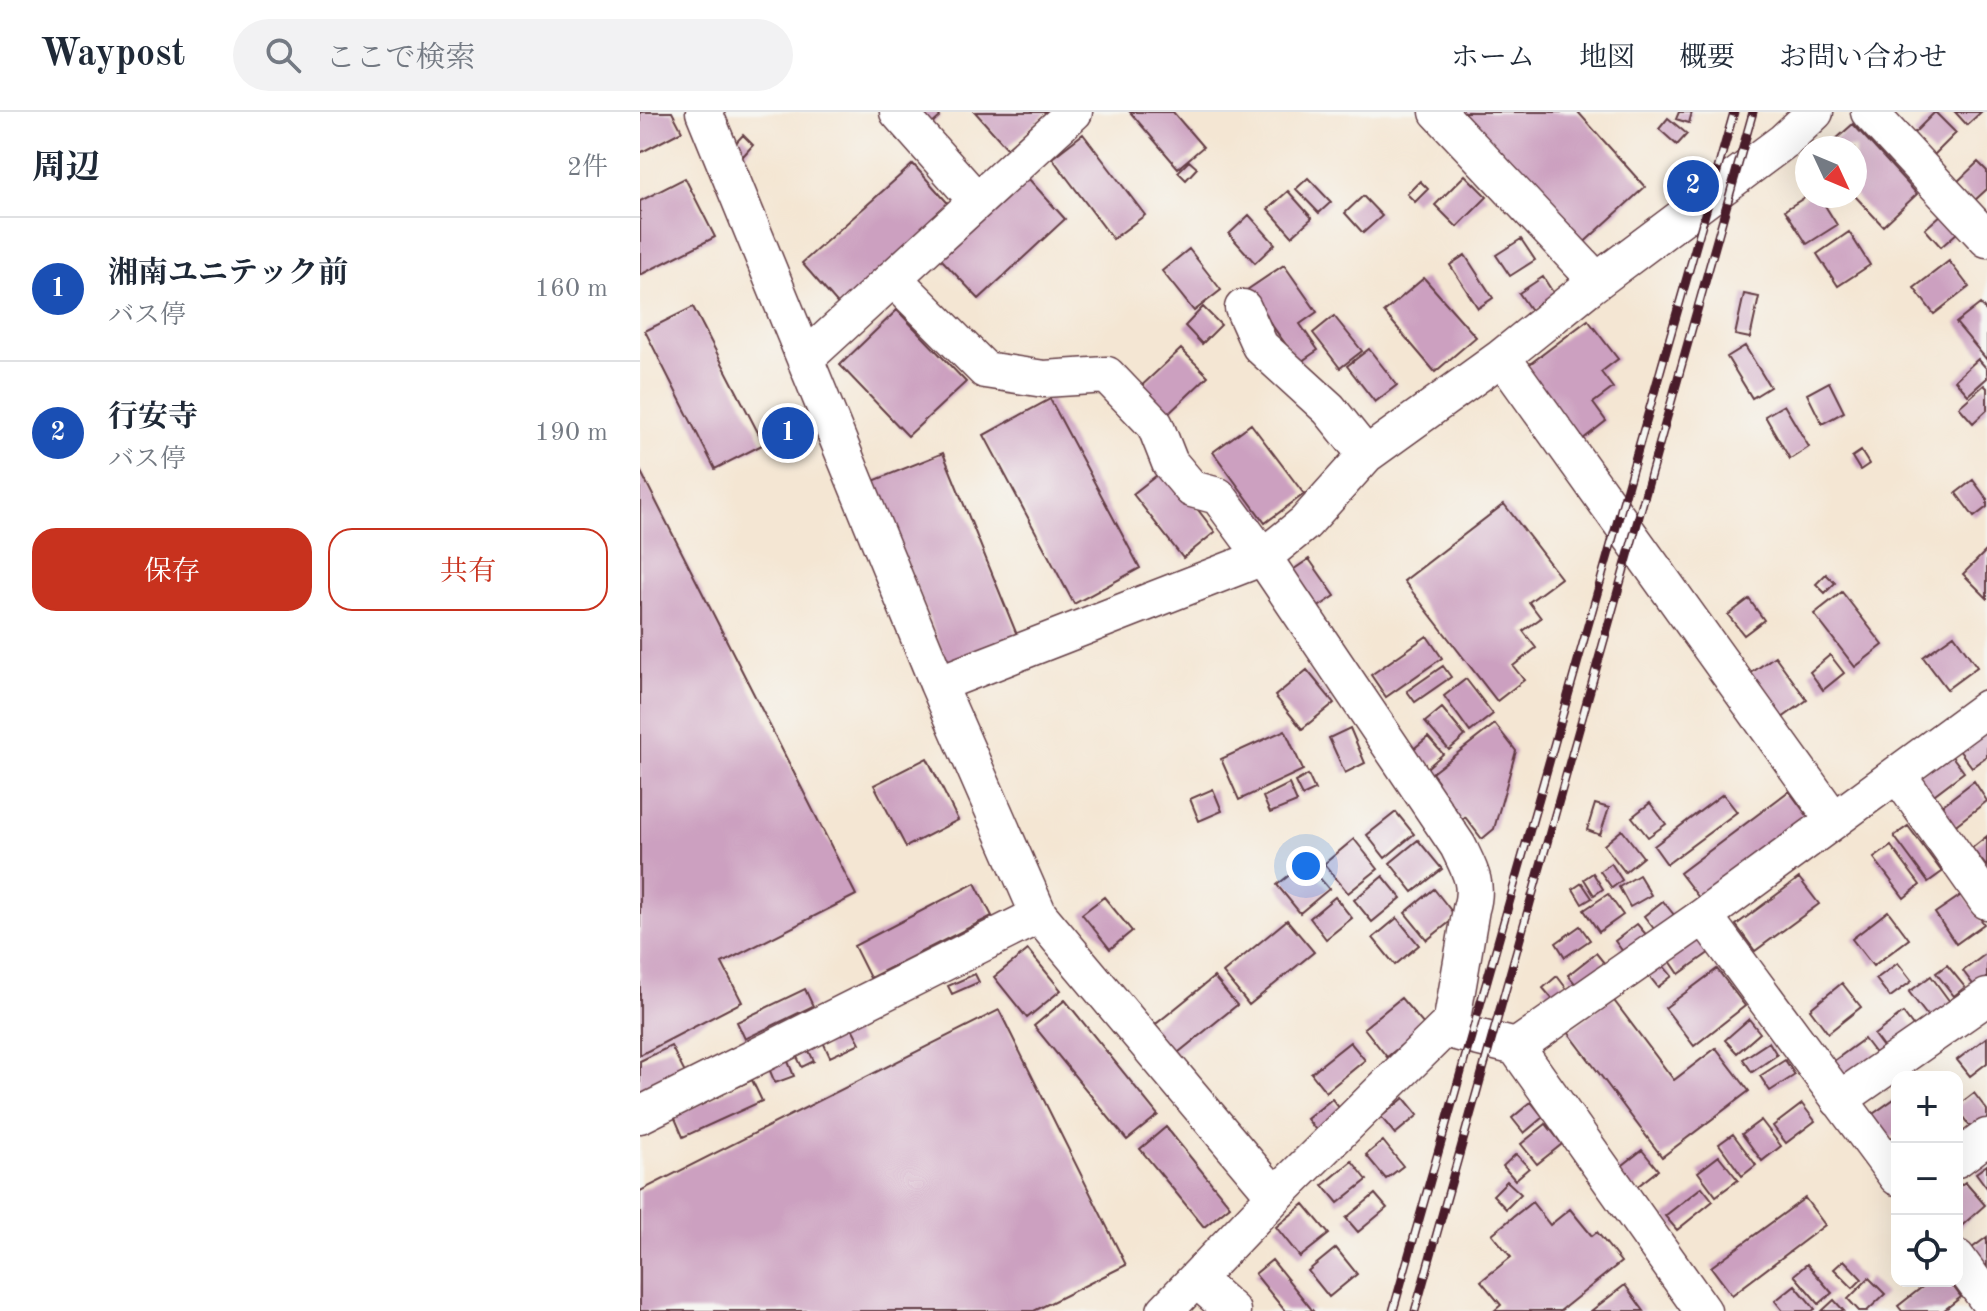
<!DOCTYPE html>
<html lang="ja">
<meta charset="utf-8">
<style>
:root{--surface:#fff;--page:#f2f2f3;--text:#1f2937;--muted:#747a83;--line:#e0e1e3;--accent:#c8321e}
body{margin:0;font-family:"Old Standard TT","Noto Serif JP",serif;background:var(--page);color:var(--text)}
.controls{position:absolute;right:24px;bottom:24px;display:grid;overflow:hidden;border-radius:16px;box-shadow:0 8px 32px #0002}
.controls button{width:72px;height:72px;display:grid;place-items:center;padding:0;border:0;border-bottom:2px solid var(--line);background:var(--surface);color:var(--text);font:40px sans-serif}
.compass{position:absolute;left:1155px;top:24px;width:72px;height:72px;border-radius:50%;background:var(--surface);box-shadow:0 8px 32px #0002;rotate:134deg}
.you{position:absolute;left:666px;top:754px;width:28px;height:28px;margin:-20px;border:6px solid #fff;border-radius:50%;background:#1a73e8;box-shadow:0 0 0 12px #1a73e833}
.badge{display:grid;place-items:center;width:52px;height:52px;border-radius:50%;background:var(--accent);color:#fff;font-size:26px;font-weight:700}
.pin{position:absolute;translate:-50% -50%;border:4px solid #fff;box-shadow:0 2px 8px #0006}
.list{margin:0;padding:0;list-style:none}
h2{display:flex;justify-content:space-between;align-items:center;height:104px;margin:0;padding:0 32px;font-size:34px}
h2 small{font-size:26px;font-weight:400;color:var(--muted)}
.list li{display:grid;grid-template-columns:52px 1fr auto;gap:24px;align-items:center;box-sizing:border-box;height:144px;padding:0 32px;border-top:2px solid var(--line)}
.list b{display:block;font-size:30px;white-space:nowrap}
.list p{margin:0;font-size:26px;white-space:nowrap;color:var(--muted)}
.list em{font-size:26px;font-style:normal;color:var(--muted)}
.actions{display:flex;gap:16px;padding:24px 32px}
.actions a{flex:1;padding:18px 0;border:2px solid var(--accent);border-radius:24px;text-align:center;font-size:28px;color:var(--accent)}
.actions .main{background:var(--accent);color:#fff}
.icon{flex:none;width:44px;height:44px;fill:none;stroke:currentColor;stroke-width:2;stroke-linecap:round;stroke-linejoin:round}
.map{position:relative;flex:none;width:1347px;height:1199px;overflow:hidden}
header{display:flex;align-items:center;gap:48px;box-sizing:border-box;height:112px;padding:0 40px;background:var(--surface);border-bottom:2px solid var(--line)}
header strong{font-size:38px}
nav{display:flex;gap:44px;margin-inline-start:auto;font-size:28px}
.search{width:560px;height:72px;background:var(--page);display:flex;align-items:center;gap:20px;box-sizing:border-box;padding:0 28px;border-radius:44px;color:var(--muted);font-size:30px}
main{display:flex}
aside{flex:1;background:var(--surface)}
.map>svg:first-child{display:block}
</style>
<header>
<strong>Waypost</strong>
<div class="search"><svg class="icon" aria-label="search" viewBox="0 0 24 24"><circle cx="10" cy="10" r="6"/><path d="M15 15l6 6"/></svg>ここで検索</div>
<nav><a>ホーム</a><a>地図</a><a>概要</a><a>お問い合わせ</a></nav>
</header>
<main>
<aside>
<h2>周辺<small>2件</small></h2>
<ul class="list">
<li><span class="badge" style="background:#1a4fb4">1</span><div><b>湘南ユニテック前</b><p>バス停</p></div><em>160 m</em></li>
<li><span class="badge" style="background:#1a4fb4">2</span><div><b>行安寺</b><p>バス停</p></div><em>190 m</em></li>
</ul>
<div class="actions"><a class="main">保存</a><a>共有</a></div>
</aside>
<div class="map">
<svg width="1347" height="1199" viewBox="0 0 1347 1199">
<rect width="100%" height="100%" fill="#f6f6f2"/>
<filter id="ink" filterUnits="userSpaceOnUse"><feTurbulence type="fractalNoise" baseFrequency=".0125" numOctaves="2"/><feDisplacementMap in="SourceGraphic" scale="16" xChannelSelector="R" yChannelSelector="G"/><feConvolveMatrix kernelMatrix="1 2 1 2 8 2 1 2 1" color-interpolation-filters="sRGB"/></filter>
<filter id="wash" filterUnits="userSpaceOnUse"><feTurbulence type="fractalNoise" baseFrequency=".006" numOctaves="4" result="noise"/><feDisplacementMap in="SourceGraphic" scale="32" xChannelSelector="R" yChannelSelector="G"/><feGaussianBlur stdDeviation="1.8" result="paint"/><feColorMatrix in="noise" values="0 0 0 0 0 0 0 0 0 0 0 0 0 0 0 0 0 1.4 0 .05"/><feComposite in="paint" operator="in"/></filter>
<g filter="url(#wash)">
<rect width="100%" height="100%" fill="#f4e6d3"/>
<g id="blocks">
<path fill="#cca0c0" d="M0,0H32L42,19L0,41Z
M261,0H296L300,5L281,22Z
M335,0H407L367,36Z
M490,0H533L563,35L538,56Z
M818,0H938L1005,75L939,135Z
M1039,0H1052L1049,11L1036,7Z
M1295,0L1316,21L1294,43L1273,22Z
M1315,0H1341L1327,13Z
M1028,6L1047,22L1037,33L1019,17Z
M1213,12L1277,82L1243,114L1215,84V36H1186Z
M443,22L505,103L473,127L412,46Z
M103,23L113,33L103,44L92,35Z
M549,49L557,56L546,68L538,60Z
M1338,50L1347,59V77L1334,89L1316,71Z
M273,52L313,97L202,197L162,151Z
M825,63L847,85L817,115L795,93Z
M45,66L75,125L0,163V89Z
M388,66L425,107L339,187L301,147Z
M668,66L691,90L679,101L656,77Z
M780,69L788,77L775,90L767,82Z
M648,79L672,106L652,124L628,97Z
M723,84L742,104L723,121L705,101Z
M1167,84H1179L1197,113L1167,132L1145,98Z
M1302,102L1318,120L1301,135L1285,117Z
M609,103L635,132L615,151L589,122Z
M1209,120L1230,153L1198,174L1177,142Z
M881,127L895,148L870,164L856,143Z
M549,137L581,178L554,199L522,159Z
M825,143L853,186L838,196L810,153Z
M1309,149L1329,175L1294,202L1274,176Z
M644,153L677,200L660,212L678,238L659,251L607,178Z
M903,165L916,185L892,200L879,181Z
M784,166L836,225L795,260L744,200Z
M1104,182L1119,185L1110,226L1095,223Z
M1340,192L1347,200V248L1316,211Z
M53,195L124,332L75,357L5,219Z
M563,195L581,213L562,232L545,214Z
M257,198L326,270L268,324L200,253Z
M694,204L722,239L700,256L673,221Z
M948,208L978,247L961,260L973,276L953,291L966,309L938,331L882,258Z
M1105,234L1130,275L1112,286L1087,245Z
M541,237L568,264L524,306L497,278Z
M729,237L757,273L735,290L707,254Z
M1338,247L1347,257V266L1328,283L1315,268Z
M1189,270L1204,300L1182,312L1167,282Z
M1344,273L1347,276V298L1333,311L1319,295Z
M410,287L500,456L434,492L344,323Z
M1144,293L1169,335L1150,347L1125,304Z
M611,312L664,382L625,411L573,340Z
M1221,339L1229,352L1220,358L1212,345Z
M303,341L377,523L307,551L233,369Z
M526,356L575,420L543,446L493,382Z
M0,358L216,783L82,851L102,890L0,943Z
M1333,368L1347,387V395L1334,405L1316,381Z
M864,392L921,466L889,490L901,506L883,519L896,536L873,554L884,568L857,589L764,469Z
M1347,438V486L1323,462Z
M669,447L695,484L666,503L641,466Z
M1186,462L1195,471L1185,481L1176,472Z
M1202,480L1243,533L1215,555L1174,502Z
M1109,487L1124,508L1104,523L1088,503Z
M1314,523L1337,555L1307,577L1283,545Z
M787,524L802,546L746,585L731,563Z
M1190,543L1204,561L1183,578L1170,560Z
M1135,544L1167,588L1135,611L1103,567Z
M803,554L811,565L775,590L767,579Z
M667,558L694,591L662,617L635,584Z
M826,567L853,602L830,620L804,584Z
M802,596L825,624L809,638L785,610Z
M1347,611V644L1332,655L1316,634Z
M855,612L876,639L854,717L842,727L825,705L814,714L786,678L798,669L792,661Z
M710,616L725,651L705,661L689,626Z
M645,618L663,658L599,688L581,647Z
M788,625L803,642L780,662L765,644Z
M1308,639L1324,660L1291,685L1276,664Z
M287,646L318,708L266,735L234,673Z
M668,663L675,678L662,684L655,670Z
M1334,669L1347,689L1313,715L1299,696Z
M649,672L657,690L630,701L623,685Z
M573,677L582,699L559,709L550,687Z
M1149,679L1171,709L1063,791L1040,761Z
M1083,682L1097,700L1027,752L1014,734Z
M1010,691L1026,712L1008,725L992,705Z
M955,692L969,696L960,723L947,718Z
M756,700L774,722L745,746L727,723Z
M1268,714L1302,760L1288,770L1254,724Z
M982,718L1003,745L985,760L964,733Z
M1347,724V755L1332,736Z
M714,727L738,757L708,781L684,752Z
M778,728L802,757L773,780L750,751Z
M1251,734L1280,773L1264,786L1234,746Z
M666,750L689,777L660,801L637,773Z
M971,751L982,768L972,776L960,759Z
M953,761L963,777L954,783L944,767Z
M999,763L1011,783L990,795L979,775Z
M743,764L761,786L732,810L714,788Z
M1159,766L1179,792L1115,839L1096,813Z
M335,771L352,804L230,866L214,834Z
M942,771L952,786L942,792L933,777Z
M794,777L816,805L787,828L765,801Z
M968,782L983,803L959,820L944,798Z
M1323,782L1344,812L1316,832L1295,801Z
M464,785L492,819L470,837L442,802Z
M695,785L712,806L686,827L670,806Z
M1023,789L1038,808L1018,822L1004,804Z
M1248,799L1269,827L1233,854L1212,827Z
M757,806L779,833L755,853L733,826Z
M647,808L674,840L609,893L583,861Z
M997,812L1010,827L987,845L975,829Z
M940,814L950,828L925,845L916,831Z
M1058,822L1070,840L1039,862L1026,843Z
M388,838L421,878L387,906L354,865Z
M956,841L969,857L941,879L928,863Z
M1347,841V866L1335,875L1323,859Z
M1020,850L1032,864L1018,875L1006,860Z
M1258,851L1272,869L1250,885L1236,867Z
M1307,853L1325,875L1314,884L1296,861Z
M1077,857L1105,894L1054,934L1025,896Z
M335,862L339,870L312,882L308,874Z
M917,864L933,885L920,896L903,876Z
M1291,864L1313,894L1292,910L1269,880Z
M574,865L597,893L534,944L511,916Z
M1202,871L1221,895L1188,921L1170,897Z
M165,877L173,894L105,927L97,910Z
M761,886L785,914L747,945L724,916Z
M972,886L1034,968L1076,936L1109,979L1022,1045L928,920Z
M425,888L518,1003L487,1028L394,914Z
M359,898L486,1153L394,1199H0V1079Z
M1263,901L1275,917L1246,939L1234,923Z
M1109,907L1120,921L1097,941L1085,928Z
M212,916L220,931L190,945L183,930Z
M1347,925V951L1330,964L1317,948Z
M1224,927L1237,944L1204,968L1191,951Z
M710,930L725,948L686,980L671,961Z
M1129,930L1137,943L1112,960L1103,947Z
M31,934L46,963L0,986V949Z
M168,937L174,949L162,955L156,943Z
M147,947L154,964L135,971L128,954Z
M1145,948L1155,963L1130,979L1120,964Z
M112,968L122,989L43,1025L34,1004Z
M1334,981L1347,998V1010L1334,1020L1317,997V994Z
M1257,985V1022L1248,1028L1230,1004Z
M764,986L778,1003L755,1022L741,1005Z
M692,987L705,1003L680,1023L667,1007Z
M891,990L903,1005L884,1021L872,1006Z
M1162,992L1175,1009L1146,1031L1133,1014Z
M1121,1008L1141,1034L1122,1049L1102,1022Z
M906,1012L922,1032L897,1052L881,1032Z
M526,1015L590,1094L564,1115L500,1037Z
M1093,1022L1116,1053L1102,1064L1079,1032Z
M743,1029L763,1054L746,1067L726,1043Z
M1002,1038L1018,1058L989,1081L973,1061Z
M876,1042L889,1056L875,1068L863,1054Z
M1079,1044L1098,1068L1076,1084L1058,1060Z
M712,1049L727,1068L698,1091L683,1073Z
M1347,1053V1076L1336,1061Z
M867,1069L881,1082L866,1097L853,1083Z
M1325,1070L1345,1093L1317,1118V1076Z
M1062,1075L1073,1089L1037,1118L1025,1104Z
M735,1082L747,1096L718,1120L706,1106Z
M1165,1086L1185,1113L1092,1183L1071,1155Z
M892,1090L910,1113L930,1097L952,1124L957,1120L981,1150L920,1199H854L861,1193L841,1169L871,1145L852,1122Z
M664,1092L689,1122L660,1145L636,1115Z
M1347,1125V1157L1332,1136Z
M696,1136L717,1162L689,1185L668,1159Z
M632,1148L673,1199H645L615,1162Z
M1204,1148L1222,1167L1213,1176L1194,1157Z
M1167,1152L1192,1181L1179,1192L1154,1163Z
M1229,1166L1245,1182L1227,1199H1219L1208,1187Z
M1290,1169H1309L1321,1185L1303,1199H1262L1258,1194Z
M985,1173L1004,1199H951Z
M1155,1173L1175,1197L1172,1199H1143L1135,1189Z
M1194,1188L1204,1199H1182Z"/>
</g>
</g>
<g filter="url(#ink)">
<use href="#blocks" fill-opacity="0" stroke="#643d44" stroke-width="2"/>
<g fill="none" stroke-linecap="round" stroke-linejoin="round">
<g stroke="#643d44" stroke-width="39">
<path id="minor" d="M64,0L298,572L399,803L635,1084
M258,0L337,89
M798,0L957,169
M1229,0L1347,127
M253,166L345,258L404,267L467,263L515,313L530,351L552,377L578,384L623,445L818,734C829,757 839,772 831,797L810,919
M603,196L620,234L689,297L726,343
M862,245L1194,708
M165,247L434,0
M298,572L623,445L665,411L726,343L862,245L949,175L1144,29L1175,0
M1258,663L1347,789
M1064,804L1257,1065
M876,935L1064,804L1347,596
M1199,988L1347,885
M0,1003L399,803
M1317,1047L1347,1025
M1317,1146L1347,1187
M556,1167L592,1199
M525,1199L635,1084L804,917L876,935L1063,1199"/>
</g>
<use href="#minor" stroke="#fff" stroke-width="36"/>
<g stroke="#4a1f2b" stroke-width="9">
<path id="rail" d="M753,1199L1094,0
M775,1199L1113,0"/>
</g>
<use href="#rail" stroke="#f6f6f2" stroke-width="6" stroke-dasharray="18" stroke-linecap="butt"/>
</g>
</g>
</svg>
<div class="controls">
<button>+</button>
<button>−</button>
<button><svg class="icon" aria-label="locate" viewBox="0 0 24 24"><circle cx="12" cy="12" r="6"/><path d="M12 2v4M12 18v4M2 12h4M18 12h4"/></svg></button>
</div>
<svg class="compass" viewBox="-18 -18 36 36"><path d="M0-13l5 13h-10z" fill="#e53935"/><path d="M0 13l5-13h-10z" fill="#747a83"/></svg>
<div class="you"></div>
<div class="pin badge" style="left:148px;top:321px;background:#1a4fb4">1</div>
<div class="pin badge" style="left:1053px;top:74px;background:#1a4fb4">2</div>
</div>
</main>
